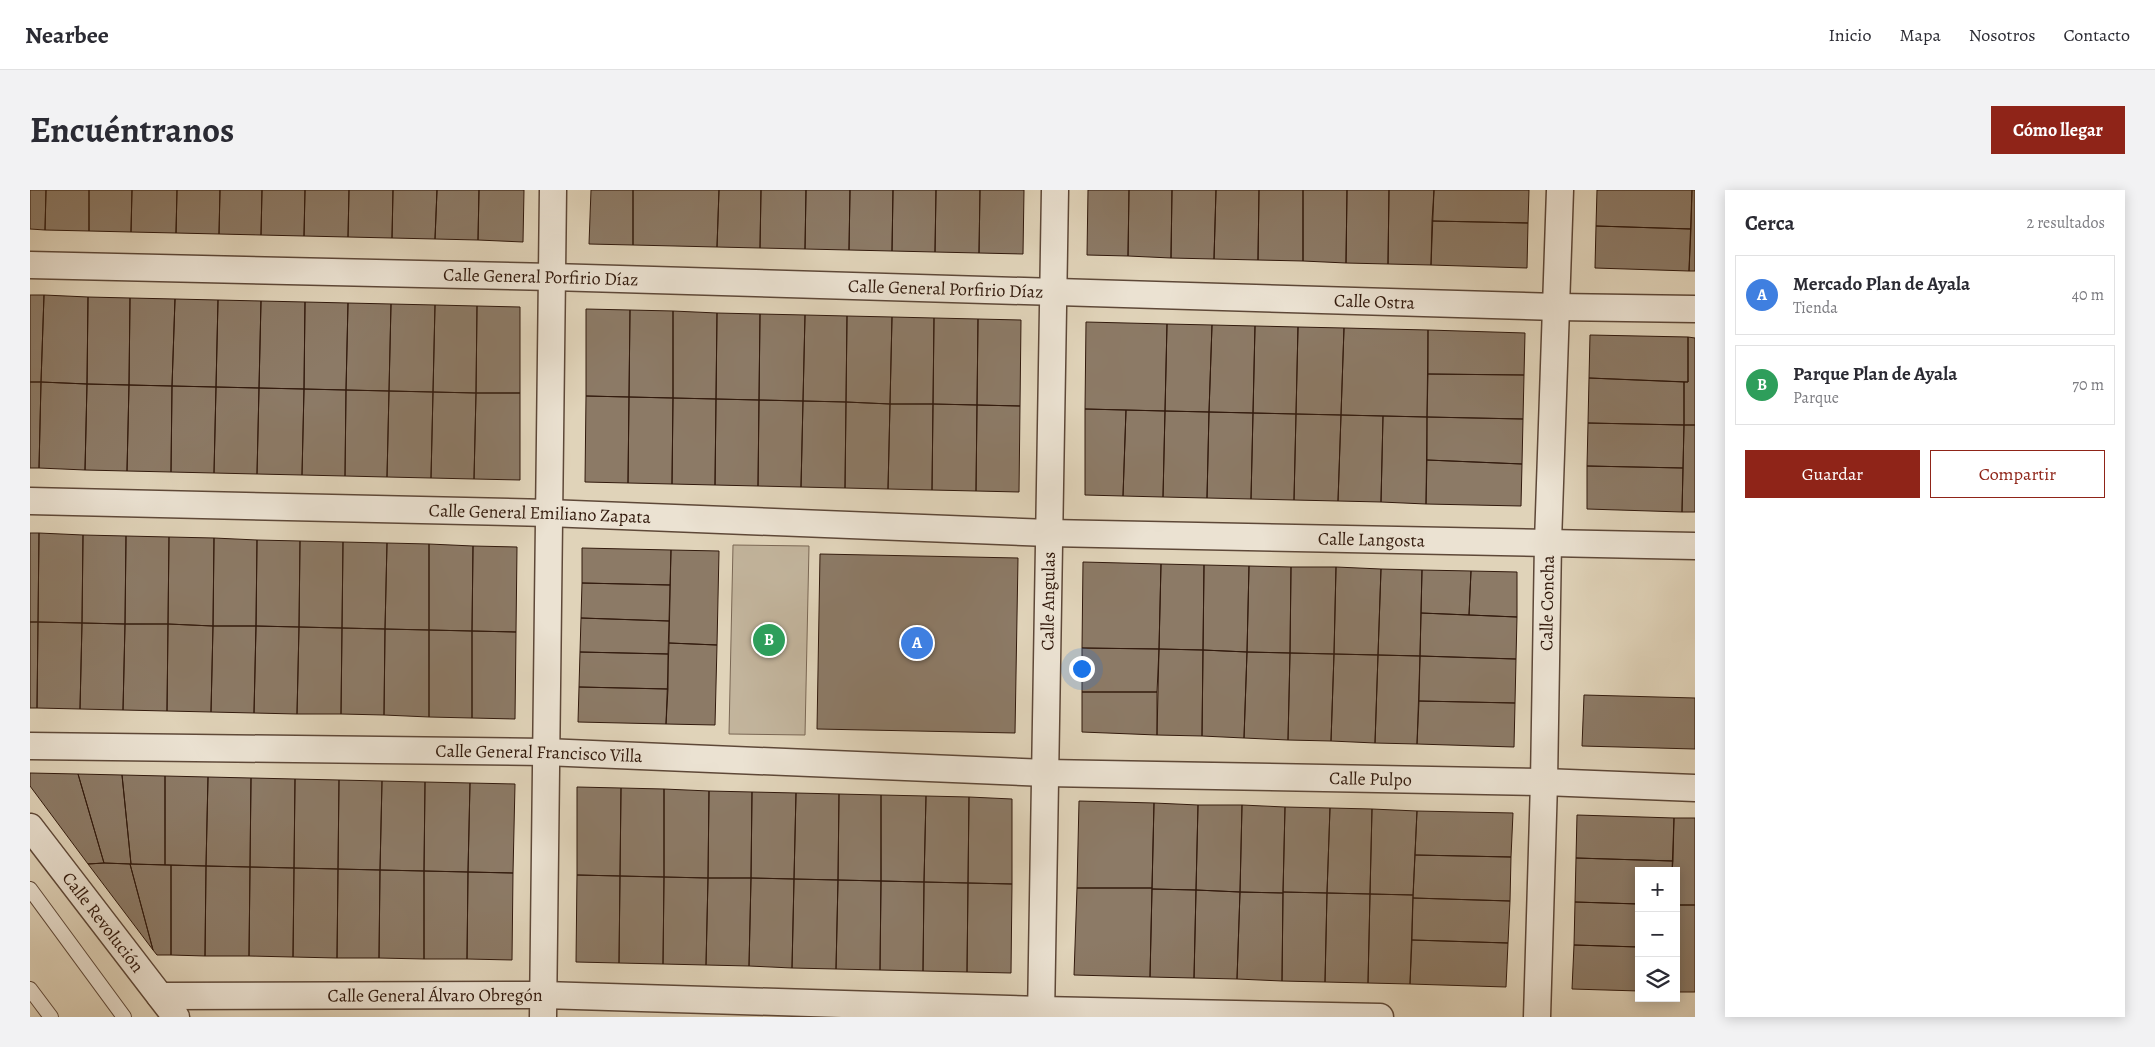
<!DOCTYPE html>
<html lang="es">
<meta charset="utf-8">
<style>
:root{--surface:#fff;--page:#f2f2f3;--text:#2b2b33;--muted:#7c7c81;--line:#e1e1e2;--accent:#8f2418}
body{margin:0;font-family:Alegreya,serif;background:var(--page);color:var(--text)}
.controls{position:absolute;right:15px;bottom:15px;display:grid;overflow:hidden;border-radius:0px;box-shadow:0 2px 12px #0003}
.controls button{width:45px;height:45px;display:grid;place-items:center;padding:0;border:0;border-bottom:1px solid var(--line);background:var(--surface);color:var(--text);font:25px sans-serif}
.you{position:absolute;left:1051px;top:478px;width:18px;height:18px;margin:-12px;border:4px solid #fff;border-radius:50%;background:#1a73e8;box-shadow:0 0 0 8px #1a73e833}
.badge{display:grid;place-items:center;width:32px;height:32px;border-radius:50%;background:var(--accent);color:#fff;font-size:16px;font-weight:700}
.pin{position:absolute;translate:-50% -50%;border:2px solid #fff;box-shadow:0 1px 5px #0006}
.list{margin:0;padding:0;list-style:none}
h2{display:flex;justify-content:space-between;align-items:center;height:65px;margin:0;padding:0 20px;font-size:21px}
h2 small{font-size:16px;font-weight:400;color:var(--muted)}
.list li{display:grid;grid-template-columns:32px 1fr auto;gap:15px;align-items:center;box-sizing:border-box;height:80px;margin:0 10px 10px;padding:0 10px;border:1px solid var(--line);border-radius:0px}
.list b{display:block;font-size:19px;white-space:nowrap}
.list p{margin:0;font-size:16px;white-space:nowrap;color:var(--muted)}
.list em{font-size:16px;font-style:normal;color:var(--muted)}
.actions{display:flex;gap:10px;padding:15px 20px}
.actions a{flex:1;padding:11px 0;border:1px solid var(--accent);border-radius:0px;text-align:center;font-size:18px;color:var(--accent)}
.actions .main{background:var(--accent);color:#fff}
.icon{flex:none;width:28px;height:28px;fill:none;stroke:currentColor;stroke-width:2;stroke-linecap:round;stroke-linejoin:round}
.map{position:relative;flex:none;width:1665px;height:827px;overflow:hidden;border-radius:0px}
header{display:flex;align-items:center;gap:30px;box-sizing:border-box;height:70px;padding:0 25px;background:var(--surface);border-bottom:1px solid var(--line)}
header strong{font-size:24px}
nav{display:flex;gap:28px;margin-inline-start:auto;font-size:18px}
.intro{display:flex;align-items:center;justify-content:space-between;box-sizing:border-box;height:120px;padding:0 30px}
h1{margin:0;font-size:35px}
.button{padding:12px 22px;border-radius:0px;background:var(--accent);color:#fff;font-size:18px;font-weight:700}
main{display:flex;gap:30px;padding:0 30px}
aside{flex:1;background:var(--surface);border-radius:0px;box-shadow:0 2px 12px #0003}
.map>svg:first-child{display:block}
</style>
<header>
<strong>Nearbee</strong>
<nav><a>Inicio</a><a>Mapa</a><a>Nosotros</a><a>Contacto</a></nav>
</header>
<div class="intro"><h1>Encuéntranos</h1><a class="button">Cómo llegar</a></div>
<main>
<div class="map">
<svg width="1665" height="827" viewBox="0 0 1665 827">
<rect width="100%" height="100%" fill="#e0d3b9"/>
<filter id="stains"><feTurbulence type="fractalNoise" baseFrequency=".004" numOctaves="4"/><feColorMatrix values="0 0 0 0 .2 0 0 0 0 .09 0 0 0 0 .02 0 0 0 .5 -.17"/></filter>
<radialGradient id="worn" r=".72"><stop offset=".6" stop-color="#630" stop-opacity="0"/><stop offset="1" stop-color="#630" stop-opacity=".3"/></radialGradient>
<path fill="#c2b49c" stroke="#7a6754" d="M703,355L779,356L775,545L699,544Z"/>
<path fill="#8c7a66" stroke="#321a0d" d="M0,0H16L15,40L0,39Z
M16,0H59V41L15,40Z
M59,0H102L101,42L59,41Z
M102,0H147L146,43L101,42Z
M147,0H190L189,44L146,43Z
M190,0H232L231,45L189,44Z
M232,0H275L274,46L231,45Z
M275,0H319L318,47L274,46Z
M319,0H363L362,48L318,47Z
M363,0H407L405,49L362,48Z
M407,0H449L448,50L405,49Z
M449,0H494L493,52L448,50Z
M561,0H603V55L559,54Z
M603,0H689L687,57L603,55Z
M689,0H731L730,58L687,57Z
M731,0H776L775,59L730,58Z
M776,0H820L819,60L775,59Z
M820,0H863L862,61L819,60Z
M863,0H906L905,62L862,61Z
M906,0H950L949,63L905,62Z
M950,0H994L993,64L949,63Z
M1058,0H1099L1098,66L1057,65Z
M1099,0H1142L1141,68L1098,66Z
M1142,0H1186L1184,69L1141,68Z
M1186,0H1229L1228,70L1184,69Z
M1229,0H1273V71L1228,70Z
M1273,0H1317L1316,73L1273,71Z
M1317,0H1359L1358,74L1316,73Z
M1359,0H1404L1401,75L1358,74Z
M1404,0H1499L1498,33L1402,31Z
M1567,0H1662L1661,39L1566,36Z
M1662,0H1665V81H1659Z
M1402,31L1498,33L1497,78L1401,75Z
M1566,36L1661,39L1659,81L1565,78Z
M0,105H14L11,192H0Z
M14,105L58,107L57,194L11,192Z
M58,107L100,108L99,195L57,194Z
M100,108L145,109L142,196L99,195Z
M145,109L188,110L186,197L142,196Z
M188,110L231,111L229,198L186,197Z
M231,111L275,112L274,199L229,198Z
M275,112L318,113L316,200L274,199Z
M318,113L361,114L359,201L316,200Z
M361,114L405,115L403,202L359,201Z
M405,115L447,116L446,203L403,202Z
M447,116L490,117V203H446Z
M556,119L600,120L599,207L556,206Z
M600,120L643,121V208L599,207Z
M643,121L687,123L686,209L643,208Z
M687,123L730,124L729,210L686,209Z
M730,124L775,125L773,211L729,210Z
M775,125L817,126L816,212L773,211Z
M817,126L862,127L860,214L816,212Z
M862,127L904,128L903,214H860Z
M904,128L948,129L947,215L903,214Z
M948,129L991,130L990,216L947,215Z
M1056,132L1137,134L1135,221L1055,219Z
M1137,134L1182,135L1179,222L1135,221Z
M1182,135L1225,136L1223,223L1179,222Z
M1225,136L1268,137L1266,224L1223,223Z
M1268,137L1314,138L1311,225L1266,224Z
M1314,138L1398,140L1397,227L1311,225Z
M1398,140L1495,143L1494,185L1398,184Z
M1560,145L1658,147V192L1559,188Z
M1658,147L1665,148V235H1654V192H1658Z
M1398,184L1494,185L1493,229L1397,227Z
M1559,188L1654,192V235L1558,233Z
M0,192H11L9,278H0Z
M11,192L57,194L55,280L9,278Z
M57,194L99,195L97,281L55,280Z
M99,195L142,196L141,282L97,281Z
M142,196L186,197L184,283L141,282Z
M186,197L229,198L227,284L184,283Z
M229,198L274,199L272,285L227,284Z
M274,199L316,200L315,286L272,285Z
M316,200L359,201L357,287L315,286Z
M359,201L403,202L401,288L357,287Z
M403,202L446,203L444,289L401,288Z
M446,203H490V290L444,289Z
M556,206L599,207L598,293L555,292Z
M599,207L643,208L642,294L598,293Z
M643,208L686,209L685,295L642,294Z
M686,209L729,210L728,296L685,295Z
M729,210L773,211L771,297L728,296Z
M773,211L816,212L815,298L771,297Z
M816,212L860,214L858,299L815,298Z
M860,214H903L902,300L858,299Z
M903,214L947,215L946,301L902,300Z
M947,215L990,216L989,302L946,301Z
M1055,219L1096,220L1093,306L1055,305Z
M1096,220L1135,221L1133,307L1093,306Z
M1135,221L1179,222L1177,308L1133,307Z
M1179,222L1223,223L1221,309L1177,308Z
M1223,223L1266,224L1264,310L1221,309Z
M1266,224L1311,225L1308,311L1264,310Z
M1311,225L1353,226L1351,312L1308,311Z
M1353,226L1397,227L1396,314L1351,312Z
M1397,227L1493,229L1492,274L1397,270Z
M1558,233L1654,235L1653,278L1557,276Z
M1654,235H1665V322H1652Z
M1397,270L1492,274L1491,316L1396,314Z
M1557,276L1653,278L1652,322L1557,319Z
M0,343H9L8,432H0Z
M9,343L53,345L52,433L8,432Z
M53,345L96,346L95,434L52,433Z
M96,346L139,347L138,434H95Z
M139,347L184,348L183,436L138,434Z
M184,348L227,350L226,436H183Z
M227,350L270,351L269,437L226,436Z
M270,351L313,352L312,438L269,437Z
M313,352L357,353L355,439L312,438Z
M357,353L399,354V440L355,439Z
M399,354L443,356L442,441L399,440Z
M443,356L487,357L486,442L442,441Z
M552,358L641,360L640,395L552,393Z
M641,360L689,361L687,455L639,453Z
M790,364L988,368L985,543L787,539Z
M1053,372L1131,374L1129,459L1052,458Z
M1131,374L1174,375L1173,460L1129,459Z
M1174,375L1219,376L1217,462L1173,460Z
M1219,376L1261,377L1260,463L1217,462Z
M1261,377H1306L1304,464L1260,463Z
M1306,377L1351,379L1348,465L1304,464Z
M1351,379L1392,380L1390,466L1348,465Z
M1392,380L1441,381L1439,425L1391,423Z
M1441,381L1487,382V427L1439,425Z
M552,393L640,395L639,431L551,428Z
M1391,423L1487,427L1486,469L1390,466Z
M551,428L639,431L638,464L550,462Z
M0,432H8L7,518H0Z
M8,432L52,433L50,519L7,518Z
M52,433L95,434L93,520L50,519Z
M95,434H138L137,521L93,520Z
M138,434L183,436L181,522L137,521Z
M183,436H226L224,523L181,522Z
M226,436L269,437L267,524L224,523Z
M269,437L312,438L311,524H267Z
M312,438L355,439L354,525L311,524Z
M355,439L399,440V527L354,525Z
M399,440L442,441V528L399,527Z
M442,441L486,442L485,529L442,528Z
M639,453L687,455L685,535L636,534Z
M1052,458L1129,459L1127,502H1052Z
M1129,459L1173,460L1172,546L1127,545Z
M1173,460L1217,462L1214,548L1172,546Z
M550,462L638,464V499L549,497Z
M1217,462L1260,463L1258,550L1214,548Z
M1260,463L1304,464L1301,551L1258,550Z
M1304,464L1348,465L1345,553L1301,551Z
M1348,465L1390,466L1387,554L1345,553Z
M1390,466L1486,469L1485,513L1389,511Z
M549,497L638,499L636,534L548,532Z
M1052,502H1127V545L1052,542Z
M1554,505L1665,508V559L1552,556Z
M1389,511L1485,513L1484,557L1387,554Z
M0,583L48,584L74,673L58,674L0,596Z
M48,584L92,585L101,674L74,673Z
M92,585L135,586V675L101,674Z
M135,586L178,587L176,676L135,675Z
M178,587L221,588L220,677L176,676Z
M221,588L265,589L264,678L220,677Z
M265,589L309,590L308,679L264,678Z
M309,590L352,591L350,680L308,679Z
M352,591L395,592L394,681L350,680Z
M395,592L440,593L438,682L394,681Z
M440,593L485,594L483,683L438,682Z
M547,597L591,598L590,686L547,685Z
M591,598L634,599V687L590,686Z
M634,599L679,601L678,688L634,687Z
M679,601L722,602L721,688H678Z
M722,602L766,603L764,689L721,688Z
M766,603L809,604L808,690L764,689Z
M809,604L851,605V691L808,690Z
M851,605L896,606L894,692L851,691Z
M896,606L939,607L938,693L894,692Z
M939,607L982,609V694L938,693Z
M1049,611L1124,613L1122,698H1047Z
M1124,613L1168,615L1166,700L1122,699Z
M1168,615H1212L1210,702L1166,700Z
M1212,615L1255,617L1253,703L1210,702Z
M1255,617L1300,618L1297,703L1253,702Z
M1300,618L1342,619L1340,704L1297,703Z
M1342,619L1387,621L1383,705L1340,704Z
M1387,621L1483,623L1481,667L1385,665Z
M1547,625L1644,628L1643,671L1546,668Z
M1644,628H1665V715H1646V681H1642Z
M1385,665L1481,667L1480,711L1383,708Z
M1546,668L1643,671L1642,681H1609V714L1545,712Z
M74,673L100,674L123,760L58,674Z
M100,674L141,675V765H127L123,760Z
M141,675L176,676L175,766L141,765Z
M176,676L220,677L219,766H175Z
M220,677L264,678L263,767L219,766Z
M264,678L308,679L307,768L263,767Z
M308,679L350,680L349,768H307Z
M350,680L394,681V769L349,768Z
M394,681L438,682L437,769H394Z
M438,682L483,683L482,770L437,769Z
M547,685L590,686L589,773L546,772Z
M590,686L634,687L633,774L589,773Z
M634,687L678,688L676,775L633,774Z
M678,688H721L719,776L676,775Z
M721,688L764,689L762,778L719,776Z
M764,689L808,690L806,779L762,778Z
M808,690L851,691L850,780L806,779Z
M851,691L894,692L893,781L850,780Z
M894,692L938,693L937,782L893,781Z
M938,693L982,694L981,783L937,782Z
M1047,698H1122L1120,787L1044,785Z
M1122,699L1166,700L1164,788L1120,787Z
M1166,700L1210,702L1207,789L1164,788Z
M1210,702L1253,703L1252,791L1207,789Z
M1253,702L1297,703L1295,792L1252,791Z
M1297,703L1340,704L1338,793L1295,792Z
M1340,704L1383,705L1380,794L1338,793Z
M1383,708L1480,711L1478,753L1382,750Z
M1545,712L1609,714V757L1544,755Z
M1646,715H1665V802H1646Z
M1382,750L1478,753L1476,797L1380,794Z
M1544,755L1609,757V801L1542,799Z"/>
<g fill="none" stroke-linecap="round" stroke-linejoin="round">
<g stroke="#5e4838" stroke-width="16">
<path id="service" d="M0,699L94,827
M0,799L21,827"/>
</g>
<g stroke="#5e4838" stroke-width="29">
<g id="minor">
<path id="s1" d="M0,75L522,87L1527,117L1665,119"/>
<path id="s2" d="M0,311L518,323L1019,343L1665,356"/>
<path id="s3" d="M0,556L515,562L1016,583L1514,592L1665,598"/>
<path id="s4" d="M0,637L146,827"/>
<path id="s5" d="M130,806L513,805L1011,820L1350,827"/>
<path d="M513,827L523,0"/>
<path id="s6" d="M1011,827L1025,0"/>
<path id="s7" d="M1507,827L1514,592L1518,352L1530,0"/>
</g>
</g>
<use href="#service" stroke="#ebe2d2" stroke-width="14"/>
<use href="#minor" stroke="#ebe2d2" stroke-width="26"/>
</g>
<g text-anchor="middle" stroke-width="5" stroke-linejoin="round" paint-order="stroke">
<g font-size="18" fill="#321a0d" stroke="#ebe2d2">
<text dy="6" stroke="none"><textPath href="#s1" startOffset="511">Calle General Porfirio Díaz</textPath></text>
<text dy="6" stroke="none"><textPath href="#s1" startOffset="916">Calle General Porfirio Díaz</textPath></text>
<text dy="6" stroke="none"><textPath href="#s1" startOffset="1345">Calle Ostra</textPath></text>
<text dy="6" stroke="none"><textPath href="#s2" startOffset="510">Calle General Emiliano Zapata</textPath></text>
<text dy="6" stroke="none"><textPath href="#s2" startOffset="1342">Calle Langosta</textPath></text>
<text dy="6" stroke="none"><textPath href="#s6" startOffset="416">Calle Angulas</textPath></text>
<text dy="6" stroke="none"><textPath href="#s7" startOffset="414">Calle Concha</textPath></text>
<text dy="6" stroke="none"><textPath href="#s3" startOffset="509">Calle General Francisco Villa</textPath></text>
<text dy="6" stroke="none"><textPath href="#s3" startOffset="1341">Calle Pulpo</textPath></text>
<text dy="6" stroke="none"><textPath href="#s4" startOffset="120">Calle Revolución</textPath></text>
<text dy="6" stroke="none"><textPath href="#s5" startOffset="275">Calle General Álvaro Obregón</textPath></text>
</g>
</g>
<rect width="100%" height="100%" filter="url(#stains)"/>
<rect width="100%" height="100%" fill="url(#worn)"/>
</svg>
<div class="controls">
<button>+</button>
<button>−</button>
<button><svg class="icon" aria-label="layers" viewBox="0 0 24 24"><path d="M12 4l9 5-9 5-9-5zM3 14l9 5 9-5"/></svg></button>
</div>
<div class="you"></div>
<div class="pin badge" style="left:887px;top:453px;background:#3f7fe0">A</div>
<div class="pin badge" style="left:739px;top:450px;background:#2e9e5b">B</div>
</div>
<aside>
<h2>Cerca<small>2 resultados</small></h2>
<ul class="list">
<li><span class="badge" style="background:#3f7fe0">A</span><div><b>Mercado Plan de Ayala</b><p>Tienda</p></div><em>40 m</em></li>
<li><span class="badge" style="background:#2e9e5b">B</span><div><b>Parque Plan de Ayala</b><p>Parque</p></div><em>70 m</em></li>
</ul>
<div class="actions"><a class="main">Guardar</a><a>Compartir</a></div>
</aside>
</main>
